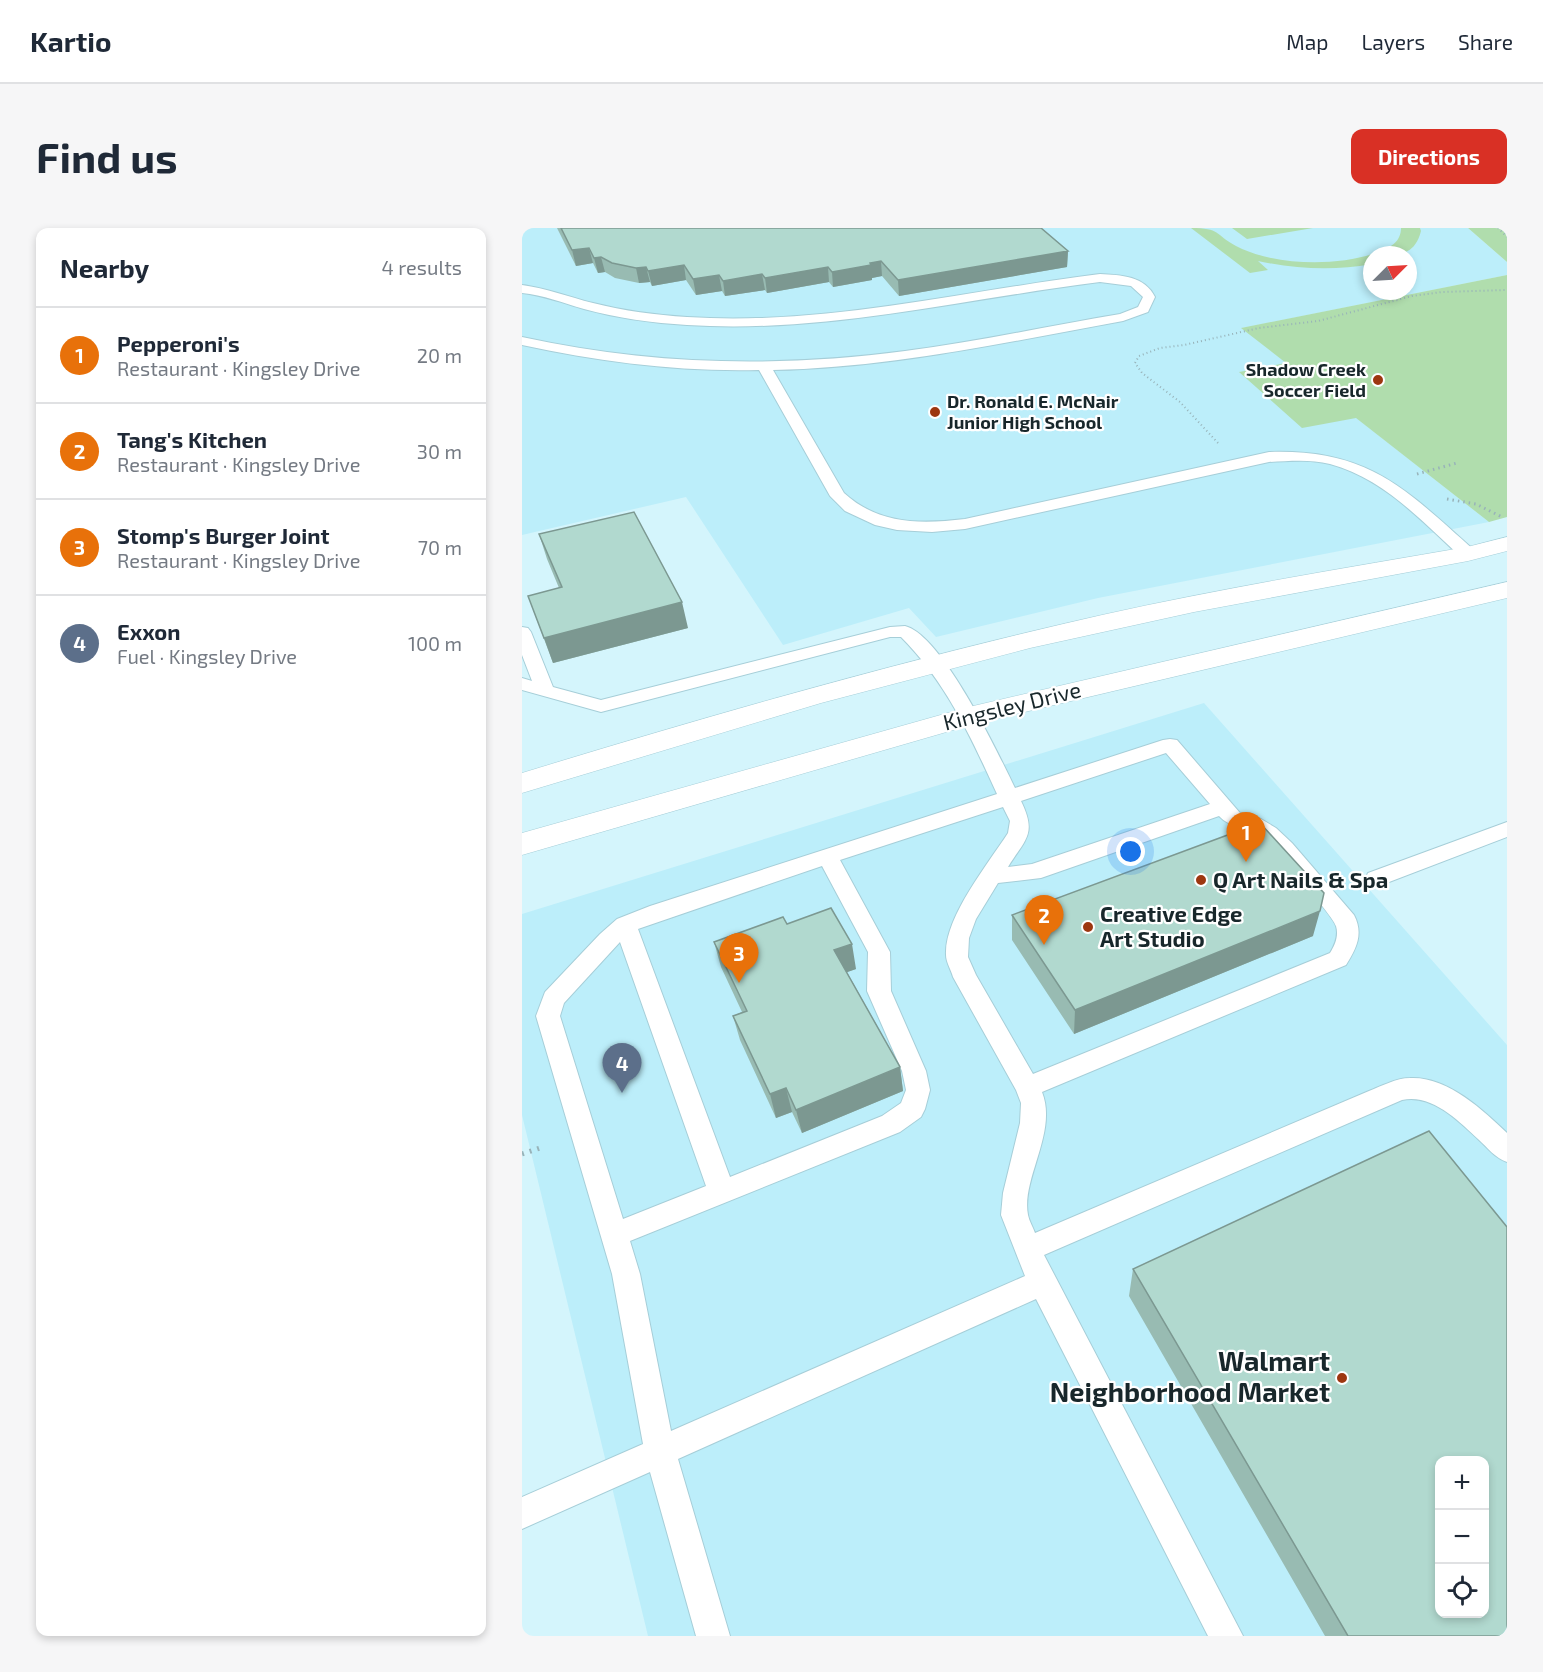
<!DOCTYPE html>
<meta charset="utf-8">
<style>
:root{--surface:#fff;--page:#f6f6f7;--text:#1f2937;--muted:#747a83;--line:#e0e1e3;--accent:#d93025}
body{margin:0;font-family:"Exo 2",sans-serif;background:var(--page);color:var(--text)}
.controls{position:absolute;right:18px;bottom:18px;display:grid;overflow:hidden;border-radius:12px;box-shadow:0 3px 9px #0003}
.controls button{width:54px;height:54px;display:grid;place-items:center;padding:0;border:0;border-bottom:2px solid var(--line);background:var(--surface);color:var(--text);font:30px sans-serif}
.compass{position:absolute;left:841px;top:18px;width:54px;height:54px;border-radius:50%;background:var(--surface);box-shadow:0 3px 9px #0003;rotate:66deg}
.you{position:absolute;left:609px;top:624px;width:21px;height:21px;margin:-15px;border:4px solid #fff;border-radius:50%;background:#1a73e8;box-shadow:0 0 0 9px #1a73e833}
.badge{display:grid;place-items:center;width:39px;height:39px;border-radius:50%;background:var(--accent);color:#fff;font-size:20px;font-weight:700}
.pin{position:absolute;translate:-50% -50px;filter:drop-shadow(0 2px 3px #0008)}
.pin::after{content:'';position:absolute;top:32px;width:21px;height:18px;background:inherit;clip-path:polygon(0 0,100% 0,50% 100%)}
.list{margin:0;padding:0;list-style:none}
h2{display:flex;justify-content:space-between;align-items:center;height:78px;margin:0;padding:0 24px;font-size:26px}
h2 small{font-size:20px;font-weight:400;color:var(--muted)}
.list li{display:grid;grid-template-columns:39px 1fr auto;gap:18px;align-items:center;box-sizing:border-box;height:96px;padding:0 24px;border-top:2px solid var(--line)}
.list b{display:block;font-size:22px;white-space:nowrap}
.list p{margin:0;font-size:20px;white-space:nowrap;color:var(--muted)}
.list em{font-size:20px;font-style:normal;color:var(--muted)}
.icon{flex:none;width:33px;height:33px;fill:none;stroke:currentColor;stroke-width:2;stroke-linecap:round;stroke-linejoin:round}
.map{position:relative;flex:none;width:985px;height:1408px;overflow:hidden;border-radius:12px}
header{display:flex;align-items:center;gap:36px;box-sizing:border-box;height:84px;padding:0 30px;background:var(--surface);border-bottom:2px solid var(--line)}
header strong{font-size:28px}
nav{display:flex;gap:33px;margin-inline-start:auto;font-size:21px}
.intro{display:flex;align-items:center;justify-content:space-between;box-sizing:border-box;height:144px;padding:0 36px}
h1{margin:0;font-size:42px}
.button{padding:15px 27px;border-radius:12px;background:var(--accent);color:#fff;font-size:21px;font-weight:700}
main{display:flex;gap:36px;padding:0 36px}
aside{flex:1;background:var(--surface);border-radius:12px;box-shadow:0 3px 9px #0003}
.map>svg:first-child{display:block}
</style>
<header>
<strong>Kartio</strong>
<nav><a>Map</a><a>Layers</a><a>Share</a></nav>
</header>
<div class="intro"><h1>Find us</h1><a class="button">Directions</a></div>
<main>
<aside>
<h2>Nearby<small>4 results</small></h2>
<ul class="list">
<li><span class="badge" style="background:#e8710a">1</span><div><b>Pepperoni's</b><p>Restaurant · Kingsley Drive</p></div><em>20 m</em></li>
<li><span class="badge" style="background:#e8710a">2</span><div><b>Tang's Kitchen</b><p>Restaurant · Kingsley Drive</p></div><em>30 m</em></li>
<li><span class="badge" style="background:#e8710a">3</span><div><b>Stomp's Burger Joint</b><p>Restaurant · Kingsley Drive</p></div><em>70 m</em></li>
<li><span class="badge" style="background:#5c6f8a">4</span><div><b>Exxon</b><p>Fuel · Kingsley Drive</p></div><em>100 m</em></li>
</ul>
</aside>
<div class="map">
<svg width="985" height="1408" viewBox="0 0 985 1408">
<rect width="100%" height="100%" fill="#d4f5fc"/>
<path fill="#bceefa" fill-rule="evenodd" d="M0,0H946L985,34V47L720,100L967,294L576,370L414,409L387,380L261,417L164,269L0,307ZM850,27H886V63H850Z
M682,475L985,817V1408H126L0,887V686ZM918,1232H963V1386H918Z"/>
<path fill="#b0ddad" d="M669,0C699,0 692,6 714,18C752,38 817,39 856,24C868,20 879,14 879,0H898L899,3C892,30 874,27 850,27V36C811,43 775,41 736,33L746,42L728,45Z
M710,0H791L725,11Z
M946,0H985V34Z
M985,47V289L967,294L834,190L780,200L717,144L764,135L719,100Z"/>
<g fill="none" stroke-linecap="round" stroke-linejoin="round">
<g stroke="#a6ced8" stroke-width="2">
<path id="lane" d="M578,46C599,47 623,48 633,69L626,84L601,93C485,114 369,140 251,142L322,265C357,297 399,296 443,291L747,224C847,221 882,260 952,322L954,326L952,330H940C901,294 861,250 808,236C788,231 767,233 747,234L443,301L410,304L375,302L353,297L323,283L308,268L237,142C157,144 78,134 0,117V109C127,137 255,140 383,123C455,114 526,98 598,86L616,79L621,69L609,58L578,54C441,71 304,106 165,97C131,95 95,90 62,81C41,75 21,67 0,65V57C24,60 47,69 71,75C102,83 134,87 165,89C304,98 441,63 578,46Z
M383,398C420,407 476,525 493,560L641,512L648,511L655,512L718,585L739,591L754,600L770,615L832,687C842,706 834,721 824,737L520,864C536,904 499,951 506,987C507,993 511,999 513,1005L847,863C860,858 874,850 888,850C925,848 961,882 985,905V934C973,930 966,920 956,911C937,893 909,865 880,872L522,1027L721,1408H686L514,1071L156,1231L208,1408H174L128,1244L0,1301V1269L121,1216L90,1046L14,788L23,764L78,706L95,691L128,678L475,566C449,509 424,454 379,409H368L79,484L0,462V450L10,453L0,427V399L6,400L9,404L31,459L79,472L368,399ZM644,525L688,576L510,636L486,639C504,610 515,606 499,573ZM481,579L488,593L486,605C466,636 422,690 424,727C424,734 429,742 431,749L494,862L499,875L498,895L481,965L479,987L503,1048L149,1203L118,1046L108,1013L378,904L399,889L403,881L408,862L404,843L369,763L368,724L318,632ZM697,588C708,600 725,600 738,609C749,617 811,687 814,698C817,708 813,717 808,725L511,846L454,747L446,729L447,710L454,691L476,655L519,650ZM300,638L346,724L345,763L380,843L384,862L379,875L360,888L208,949L116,701ZM98,714L184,958L101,991L38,788L42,775Z
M985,594V609L854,659L846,657L843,651L846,645Z"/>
</g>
<g stroke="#a6ced8" stroke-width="1">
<path id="secondary" d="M985,309V323L946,333L672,384L508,420L299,475L0,565V545C192,486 385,431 580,387C701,360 823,340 945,319Z
M985,354V370L452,496L0,627V605L447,479Z"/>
</g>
<path stroke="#98b3b9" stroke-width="2" stroke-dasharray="1 3" stroke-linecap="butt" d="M976,0L985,9
M696,215L658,174L620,145L613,135L617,128L638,120L662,117L737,100L796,93L890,68L920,64L985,62"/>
<path stroke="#98b3b9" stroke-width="3" stroke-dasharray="1.5 4" stroke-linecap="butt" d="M895,246L935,235
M925,271L954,276L980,289"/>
<path stroke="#98b3b9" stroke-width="5" stroke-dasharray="2 6" stroke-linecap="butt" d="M0,926L18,920"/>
<use href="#lane" fill="#fff" fill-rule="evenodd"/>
<use href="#secondary" fill="#fff" fill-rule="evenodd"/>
</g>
<path fill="#98bbb2" d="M35,0H519L546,23L545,39L377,68L360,48L350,50V52L311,59L307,54L245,65L243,62L203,68L200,63L174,67L164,52L130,58L128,54L117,55L93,50L83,44L76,45L71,35L54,38Z
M17,306L166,400L31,435L6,368L37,360L25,331Z
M490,687L791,708L552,806L490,712Z
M265,696L334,741L325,744L378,839L381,863L280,905L270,884L254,890L218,812L211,788L220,784L199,739L192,714Z
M611,1041L985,1408H803L607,1068Z"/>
<path fill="#7c9891" d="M67,20L71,35L54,38L50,22Z
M546,23L545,39L377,68L376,52Z
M79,29L83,44L76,45L72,30Z
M359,33L360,48L350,50V52L311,59L310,44Z
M162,37L164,52L130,58L126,43Z
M124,39L128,54L117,55L114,40Z
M306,39L307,54L245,65L243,50Z
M240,46L243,62L203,68L201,53Z
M197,47L200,63L174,67L171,51Z
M160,374L166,400L31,435L22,410Z
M798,683L791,708L552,806L553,782Z
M330,716L334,741L317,747L312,722Z
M378,839L381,863L280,905L274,882Z
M264,860L270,884L254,890L248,866Z"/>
<path fill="#b1d9cf" stroke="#7c9891" stroke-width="1.5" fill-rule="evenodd" d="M39,0H519L546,23L376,52L359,33L348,35L349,37L310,44L306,39L243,50L240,46L201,53L197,47L171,51L162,37L126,43L124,39L114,40L90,35L79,29L72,30L67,20L50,22Z
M112,284L160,374L22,410L6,368L40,359L17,306Z
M738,595L802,665L798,683L553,782L490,687Z
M309,680L330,716L312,722L378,839L274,882L264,860L248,866L211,788L225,783L192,714L261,689L265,696Z
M907,903L985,999V1408H826L611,1041ZM918,1233H963V1386H918Z"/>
<g fill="#9d3710" stroke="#fff" stroke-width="2">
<circle cx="856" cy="152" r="6"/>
<circle cx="413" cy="184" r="6"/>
<circle cx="679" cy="652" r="6"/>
<circle cx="566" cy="699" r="6"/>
<circle cx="820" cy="1150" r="6"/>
</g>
<g text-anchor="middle" stroke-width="4.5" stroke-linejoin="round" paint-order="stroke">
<g font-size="18" font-weight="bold" fill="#18272b" stroke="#fff" text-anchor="end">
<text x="844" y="148">Shadow Creek<tspan x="844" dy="21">Soccer Field</tspan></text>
<text x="425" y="180" text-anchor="start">Dr. Ronald E. McNair<tspan x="425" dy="21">Junior High School</tspan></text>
</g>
<g font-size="22" fill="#18272b" stroke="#fff">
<text transform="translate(490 478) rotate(-14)" y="8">Kingsley Drive</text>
</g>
<g font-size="22" font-weight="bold" fill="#18272b" stroke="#fff" text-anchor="start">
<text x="691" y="660">Q Art Nails &amp; Spa</text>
<text x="578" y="694">Creative Edge<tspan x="578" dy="25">Art Studio</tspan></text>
</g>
<g font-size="27" font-weight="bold" fill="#18272b" stroke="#fff" text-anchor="end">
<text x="808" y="1143">Walmart<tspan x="808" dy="31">Neighborhood Market</tspan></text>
</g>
</g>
</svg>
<div class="controls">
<button>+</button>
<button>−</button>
<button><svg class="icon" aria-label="locate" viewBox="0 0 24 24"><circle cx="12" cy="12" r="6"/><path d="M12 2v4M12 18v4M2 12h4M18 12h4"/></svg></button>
</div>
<svg class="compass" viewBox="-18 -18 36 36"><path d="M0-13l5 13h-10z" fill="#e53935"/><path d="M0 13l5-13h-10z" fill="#747a83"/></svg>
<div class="you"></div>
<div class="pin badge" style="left:724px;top:634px;background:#e8710a">1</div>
<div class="pin badge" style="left:522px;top:717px;background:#e8710a">2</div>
<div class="pin badge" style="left:217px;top:755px;background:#e8710a">3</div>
<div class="pin badge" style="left:100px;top:865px;background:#5c6f8a">4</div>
</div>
</main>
